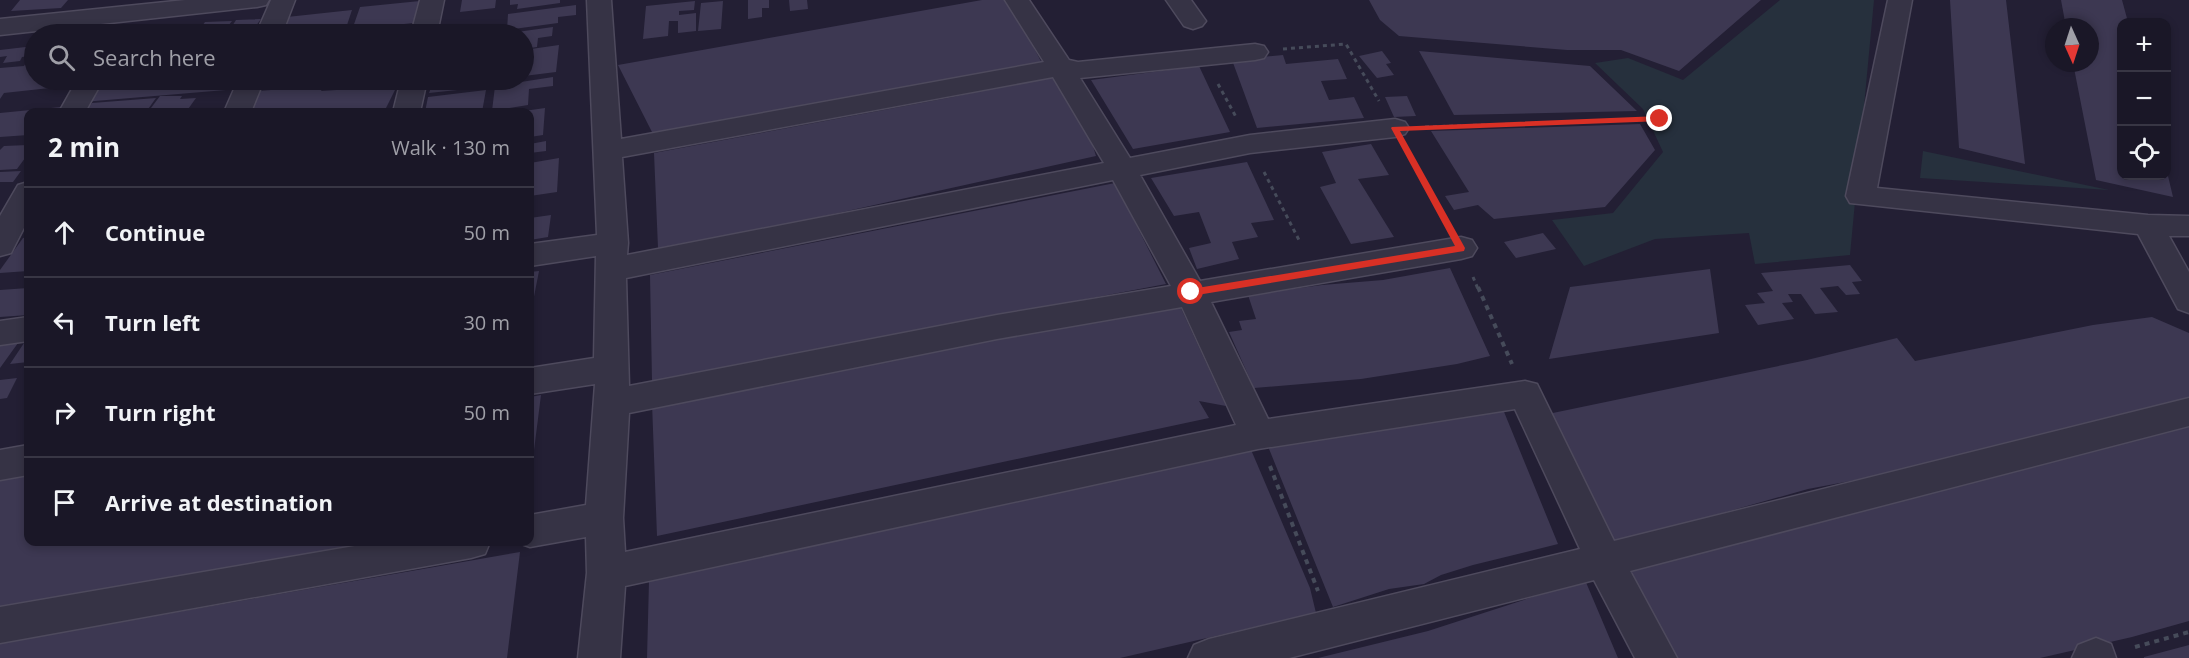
<!DOCTYPE html>
<meta charset="utf-8">
<style>
:root{--surface:#1a1727;--page:#23202f;--text:#f1f3f6;--muted:#9f9fa7;--line:#383644}
body{margin:0;font-family:"Open Sans",sans-serif;background:var(--page);color:var(--text)}
.controls{position:absolute;right:18px;top:18px;display:grid;overflow:hidden;border-radius:12px;box-shadow:0 3px 9px #0003}
.controls button{width:54px;height:54px;display:grid;place-items:center;padding:0;border:0;border-bottom:2px solid var(--line);background:var(--surface);color:var(--text);font:30px sans-serif}
.compass{position:absolute;left:2045px;top:18px;width:54px;height:54px;border-radius:50%;background:var(--surface);box-shadow:0 3px 9px #0003;rotate:177deg}
.stop{position:absolute;width:18px;height:18px;margin:-14px;border:4px solid #d93025;border-radius:50%;background:#fff}
.stop.end{background:#d93025;border-color:#fff;box-shadow:0 2px 6px #0008}
.list{margin:0;padding:0;list-style:none}
h2{display:flex;justify-content:space-between;align-items:center;height:78px;margin:0;padding:0 24px;font-size:26px}
h2 small{font-size:20px;font-weight:400;color:var(--muted)}
.list li{display:grid;grid-template-columns:39px 1fr auto;gap:18px;align-items:center;box-sizing:border-box;height:90px;padding:0 24px;border-top:2px solid var(--line)}
.list b{display:block;font-size:22px;white-space:nowrap}
.list em{font-size:20px;font-style:normal;color:var(--muted)}
.icon{flex:none;width:33px;height:33px;fill:none;stroke:currentColor;stroke-width:2;stroke-linecap:round;stroke-linejoin:round}
.map{position:relative;flex:none;width:2189px;height:658px;overflow:hidden}
.search{position:absolute;background:var(--surface);box-shadow:0 3px 9px #0003;left:24px;top:24px;width:510px;height:66px;display:flex;align-items:center;gap:15px;box-sizing:border-box;padding:0 21px;border-radius:33px;color:var(--muted);font-size:22px}
.panel{position:absolute;background:var(--surface);box-shadow:0 3px 9px #0003;left:24px;top:108px;width:510px;height:438px;border-radius:12px}
.map>svg:first-child{display:block}
</style>
<div class="map">
<svg width="2189" height="658" viewBox="0 0 2189 658">
<rect width="100%" height="100%" fill="#231f34"/>
<path fill="#26303d" d="M1780,0H1874L1850,255L1755,264L1749,233L1655,239L1584,266L1552,220L1613,213L1663,152L1643,109L1595,63L1628,58L1683,80Z
M1923,151L2109,190L1920,178Z"/>
<path fill="#3d3852" d="M20,0H68L61,8L11,11Z
M462,0H496L495,8L460,12Z
M510,0H560V3L517,9L518,4L510,5Z
M748,0H769V8H762V17L748,19Z
M789,0H807L808,9L790,11Z
M982,0H1008L1043,65L653,134L618,65Z
M1369,0H1761L1679,71L1621,50H1567L1399,36L1380,20Z
M1950,0H2006L2025,164L1959,148Z
M2061,0H2122L2128,22H2121V176H2168L2173,197L2096,180L2073,63H2090V27H2066Z
M420,1L413,23L352,30L360,7Z
M695,1L694,10L679,11V15L696,13V31L678,33V21H669L668,36L643,39L646,6Z
M723,1L721,29L698,31L701,3Z
M576,5V15L558,17V23L507,30L508,14Z
M352,10L344,34H279L287,17Z
M261,19L250,34H227L236,20Z
M232,21L222,34H196L205,22Z
M553,27L552,36L538,38L537,47L524,49V34H502Z
M409,29L407,34H371L370,33Z
M129,30H158L154,34H126Z
M498,30L497,34H470V33Z
M559,45L556,72L524,76V50Z
M34,46V80H72L68,86L4,93L0,99V68L24,66L30,56L22,57L20,61L3,63L7,56L0,57V50Z
M1382,51L1391,63L1386,64L1394,75L1377,78L1359,56Z
M1419,51L1590,66L1637,111L1454,115Z
M1283,55L1286,64L1338,59L1347,79L1321,81L1329,100L1354,97L1364,118L1257,128L1232,60Z
M1199,66L1230,132L1133,149L1091,80Z
M1054,75L1091,140L1096,156L802,221L658,248L654,153L953,97Z
M553,77V86L529,89L528,105L492,111L495,86Z
M99,80H232L226,90L83,102Z
M262,80H291L290,82L259,83Z
M329,80H373V81L325,87Z
M450,80H470L467,89L429,93L432,85L450,82Z
M326,81L321,91L397,86L386,108L323,112H246L258,91L284,89L286,84Z
M486,90L482,112H425L428,97Z
M160,96H182L180,99L196,98L186,112H148Z
M1407,96L1416,116L1394,117L1385,97Z
M156,98L146,112H85L92,103Z
M61,107L57,112H28V135L0,137V113Z
M545,108L543,135L530,137V112L524,111Z
M1640,124L1655,150L1605,207L1494,219L1478,205L1454,210L1445,196L1469,192L1431,131Z
M546,141V151L530,153V144Z
M1371,144L1389,175L1358,179L1394,237L1351,244L1320,187L1336,183L1322,152Z
M28,145V154L17,169L0,170V150L4,146Z
M559,158L557,192L530,196V163Z
M1247,162L1274,220L1251,223L1258,237L1232,242L1239,259L1197,269L1189,248L1211,243L1199,212L1174,216L1151,178Z
M21,171L13,182H0V172Z
M1115,183L1166,284L652,381L650,275Z
M551,215L548,237L530,240V218Z
M1543,233L1556,249L1516,258L1504,242Z
M28,237V271L0,273V270L23,238Z
M1850,265L1862,281L1852,282L1860,294L1846,295L1838,286L1820,288L1838,312L1815,314L1801,294H1788L1793,302L1782,303L1794,319L1758,325L1745,305L1765,303L1757,293L1773,291L1761,273Z
M1450,268L1490,356L1457,364L1361,379L1254,388L1229,332L1242,330L1239,321L1256,319L1248,295L1322,285L1383,280Z
M1710,269L1719,333L1549,359L1570,287Z
M539,271L531,312H530V272Z
M28,288V315L0,317V290Z
M1179,304L1226,406L1199,401L1209,418L657,536L652,403Z
M2152,317L2189,333V400L1861,479L1808,489L1608,545L1548,414L1807,360L1897,338L1915,361L2093,325Z
M28,337V362L10,364Z
M18,343L0,368V344Z
M17,378L7,398L0,399V380Z
M541,395L531,474H530V397Z
M1500,402L1558,544L1473,565L1441,575L1424,584L1389,589L1333,607L1265,439Z
M2189,419V621L2132,637L2040,658H1669L1621,566Z
M1249,445L1310,588L1316,613L1120,658H647L649,581Z
M28,475V542L382,543L0,610V479Z
M520,552L507,658H0V643Z
M1585,580L1618,658H1318L1428,631Z
M2189,645V658H2144V657Z"/>
<g fill="none" stroke-linecap="round" stroke-linejoin="round">
<g stroke="#4e4a5d" stroke-width="3">
<path id="minor" d="M185,0H269L266,5L257,7L0,35V19Z
M271,0H295L282,34H256Z
M420,0H444L437,34H411Z
M587,0H611L621,139L1044,62L1005,0H1029L1069,60L1078,62L1255,44L1264,46L1268,52L1264,58L1255,60L1080,78L1130,158L1250,135L1395,119L1405,122L1409,128L1405,134L1395,137L1250,153L1140,175L1200,281L1461,237L1472,240L1477,248L1472,256L1461,259L1211,302L1268,419L1525,381L1537,384L1614,541L2189,398V426L1630,571L1677,658H1635L1594,580L1289,658H1188L1194,645L1209,639L1580,549L1515,409L1258,449L625,586L620,658H578L587,573L586,537L530,547L516,542H530V515L586,505L595,384L530,394V368L594,358L596,256L530,266V244L597,235ZM1053,77L1104,163L627,255L628,243L622,157ZM1113,180L1171,286L997,315L629,386L626,278ZM1182,307L1236,425L625,552L623,518L629,413L997,339Z
M1166,0H1191L1206,21L1202,26L1193,29L1184,26Z
M1888,0H1912L1877,188L2148,215L2189,216V236H2169L2189,272V313L2178,309L2138,234L1850,203L1846,196Z
M77,80H103L85,112H59Z
M238,80H264L251,112H224Z
M401,80H427L420,112H393Z
M28,182V220L11,253L0,256V216L18,185Z
M28,317V341L0,345V321Z
M28,445V475L0,480V450Z
M378,542H490L485,554L471,558L0,643V607Z
M2096,638L2111,644L2116,658H2072L2078,645Z"/>
</g>
<path stroke="#464b5a" stroke-width="3" stroke-dasharray="4 4" stroke-linecap="butt" d="M1283,49L1346,44L1379,101
M1218,84L1236,117
M1425,127L1660,119
M1409,155L1445,219
M1264,172L1300,242
M1473,277L1478,289"/>
<path stroke="#464b5a" stroke-width="4" stroke-dasharray="5 5" stroke-linecap="butt" d="M1478,287L1512,364
M1270,466L1318,591
M2135,647L2189,632"/>
<use href="#minor" fill="#363345" fill-rule="evenodd"/>
</g>
<path fill="#d93025" d="M1660,116L1663,117V121L1400,131L1465,248L1464,251L1191,296L1186,292L1191,289L1455,246L1391,128L1392,127Z"/>
</svg>
<div class="controls">
<button>+</button>
<button>−</button>
<button><svg class="icon" aria-label="locate" viewBox="0 0 24 24"><circle cx="12" cy="12" r="6"/><path d="M12 2v4M12 18v4M2 12h4M18 12h4"/></svg></button>
</div>
<svg class="compass" viewBox="-18 -18 36 36"><path d="M0-13l5 13h-10z" fill="#e53935"/><path d="M0 13l5-13h-10z" fill="#9f9fa7"/></svg>
<div class="stop" style="left:1191px;top:292px"></div>
<div class="stop end" style="left:1660px;top:119px"></div>
<div class="search"><svg class="icon" aria-label="search" viewBox="0 0 24 24"><circle cx="10" cy="10" r="6"/><path d="M15 15l6 6"/></svg>Search here</div>
<section class="panel">
<h2>2 min<small>Walk · 130 m</small></h2>
<ul class="list">
<li><svg class="icon" aria-label="ahead" viewBox="0 0 24 24"><path d="M12 20V5M6 11l6-6 6 6"/></svg><div><b>Continue</b></div><em>50 m</em></li>
<li><svg class="icon" aria-label="left" viewBox="0 0 24 24"><path d="M17 20v-9H6M10 6l-5 5 5 5"/></svg><div><b>Turn left</b></div><em>30 m</em></li>
<li><svg class="icon" aria-label="right" viewBox="0 0 24 24"><path d="M7 20v-9h11M14 6l5 5-5 5"/></svg><div><b>Turn right</b></div><em>50 m</em></li>
<li><svg class="icon" aria-label="arrive" viewBox="0 0 24 24"><path d="M6 21V4h12l-3 4 3 4H6"/></svg><div><b>Arrive at destination</b></div></li>
</ul>
</section>
</div>
